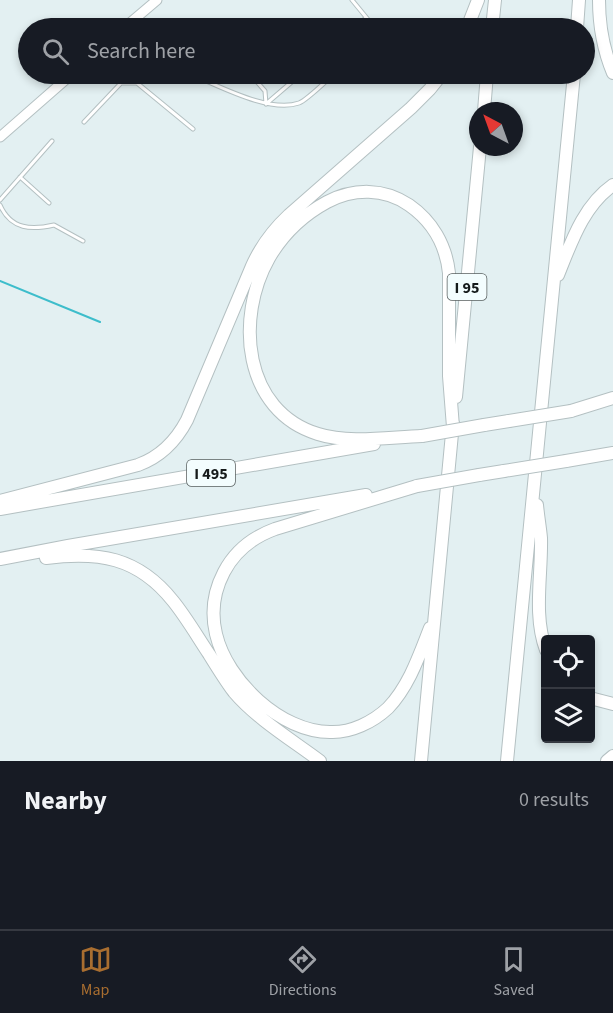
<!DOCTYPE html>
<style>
:root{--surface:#171b24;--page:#20242c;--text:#f1f3f6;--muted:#9ea1a6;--line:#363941;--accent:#a96e30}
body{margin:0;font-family:"Source Sans 3",sans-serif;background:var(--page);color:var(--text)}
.controls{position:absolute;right:18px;bottom:18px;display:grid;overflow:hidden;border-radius:6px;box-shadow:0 3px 9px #0003}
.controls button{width:54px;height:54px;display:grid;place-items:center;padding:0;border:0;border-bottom:2px solid var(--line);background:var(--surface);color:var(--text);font:30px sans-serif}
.compass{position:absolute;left:469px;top:102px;width:54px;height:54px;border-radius:50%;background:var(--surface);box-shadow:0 3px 9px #0003;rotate:319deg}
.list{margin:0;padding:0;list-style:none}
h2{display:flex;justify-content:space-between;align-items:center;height:78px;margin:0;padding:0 24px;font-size:26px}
h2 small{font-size:20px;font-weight:400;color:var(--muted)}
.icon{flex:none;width:33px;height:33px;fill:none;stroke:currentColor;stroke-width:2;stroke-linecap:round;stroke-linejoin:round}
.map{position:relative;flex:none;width:613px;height:761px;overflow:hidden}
.search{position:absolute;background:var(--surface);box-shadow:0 3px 9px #0003;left:18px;right:18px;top:18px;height:66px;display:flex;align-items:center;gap:15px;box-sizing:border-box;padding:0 21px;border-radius:33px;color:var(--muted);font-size:22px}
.sheet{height:168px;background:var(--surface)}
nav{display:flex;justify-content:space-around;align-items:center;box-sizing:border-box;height:84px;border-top:2px solid var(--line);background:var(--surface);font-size:16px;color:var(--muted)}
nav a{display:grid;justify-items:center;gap:3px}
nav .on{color:var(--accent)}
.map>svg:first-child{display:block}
</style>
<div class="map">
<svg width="613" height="761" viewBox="0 0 613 761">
<rect width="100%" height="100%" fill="#e3f0f2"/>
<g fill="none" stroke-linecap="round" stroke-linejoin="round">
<path stroke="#3dbdcb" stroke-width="2" d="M0,281L100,322"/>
<g stroke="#b4c0c2" stroke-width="5">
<path id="service" d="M352,0L375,28
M135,21L141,28
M208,28L210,27L211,28
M353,28L366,18
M112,74L121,83H137L193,129
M192,74L197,77C223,88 271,113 299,103C307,100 326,81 334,74
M250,74L265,91L266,104
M266,104L301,74
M84,122L121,83
M20,177L49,203
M0,200L52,141
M0,205C11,230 32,230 54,225L83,241"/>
</g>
<g stroke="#b4c0c2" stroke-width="11">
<path id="secondary" d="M124,28L157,0
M0,137L72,74"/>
</g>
<g stroke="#b4c0c2" stroke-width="14">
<path id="motorway" d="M599,0C599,26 603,49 613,73
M467,28L478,0
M492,28L495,0
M577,28L579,0
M484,111L487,74
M558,275C571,243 583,206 613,185
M456,397L480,147
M571,411L613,398
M484,425L509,421
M422,436C390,437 349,444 318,434C243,411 235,318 269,258C283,234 303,215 327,202C354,188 384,188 409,205C432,221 446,245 449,273V376L453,427
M566,461L613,453
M479,475L504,471
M417,486L275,529C253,537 235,551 224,572C214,591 211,613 216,634C227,681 281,732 330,732C351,733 373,722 388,708C409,686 419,656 430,628
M0,501L138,465C160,457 176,441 187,420L252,266C261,246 273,230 289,215L411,108L430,89L442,74
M537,505C538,516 540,527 541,538C542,575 533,615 546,650
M0,509L374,444
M46,558C98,551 138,557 173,601C186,617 197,636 209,654C217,667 225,680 234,692C257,719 292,740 320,761
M0,559L68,546L366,495
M590,698L613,704
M421,761L453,423
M507,761L574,74
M607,761L613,756"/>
</g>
<use href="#service" stroke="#fff" stroke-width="3"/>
<use href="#secondary" stroke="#fff" stroke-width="9"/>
<use href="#motorway" stroke="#fff" stroke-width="12"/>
<g stroke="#b4c0c2" stroke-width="14" stroke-linecap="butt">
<path id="motorway-bridge" d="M509,421L571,411
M422,436L484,425
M504,471L566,461
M417,486L479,475"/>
</g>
<use href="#motorway-bridge" stroke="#fff" stroke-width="12"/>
</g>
<g text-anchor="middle" stroke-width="4.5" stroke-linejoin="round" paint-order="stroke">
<g fill="#f3fdfe" stroke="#585f5f" stroke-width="1.5">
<rect x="447.5" y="274" width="39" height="26" rx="4.5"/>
<rect x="187" y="460" width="48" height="26" rx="4.5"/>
</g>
<g font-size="16" font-weight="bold" fill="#161b1b">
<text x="467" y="293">I 95</text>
<text x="211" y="479">I 495</text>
</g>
</g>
</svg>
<div class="controls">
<button><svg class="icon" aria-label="locate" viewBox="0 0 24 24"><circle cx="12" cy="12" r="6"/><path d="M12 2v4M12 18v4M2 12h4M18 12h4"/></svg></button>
<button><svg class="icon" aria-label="layers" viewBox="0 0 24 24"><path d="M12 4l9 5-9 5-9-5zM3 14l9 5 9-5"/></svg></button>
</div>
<svg class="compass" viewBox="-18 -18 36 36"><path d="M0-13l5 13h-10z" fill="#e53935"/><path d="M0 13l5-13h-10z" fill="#9ea1a6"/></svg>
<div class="search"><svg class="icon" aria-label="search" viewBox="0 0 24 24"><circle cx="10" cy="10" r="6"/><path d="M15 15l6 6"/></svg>Search here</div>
</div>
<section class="sheet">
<h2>Nearby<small>0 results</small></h2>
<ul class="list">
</ul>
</section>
<nav>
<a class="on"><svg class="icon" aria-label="map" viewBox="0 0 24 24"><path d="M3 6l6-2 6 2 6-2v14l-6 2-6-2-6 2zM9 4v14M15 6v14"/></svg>Map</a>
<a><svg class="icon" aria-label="directions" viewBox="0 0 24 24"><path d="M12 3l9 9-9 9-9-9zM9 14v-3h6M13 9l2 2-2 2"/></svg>Directions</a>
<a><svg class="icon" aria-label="saved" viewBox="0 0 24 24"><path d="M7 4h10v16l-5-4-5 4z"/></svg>Saved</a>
</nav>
